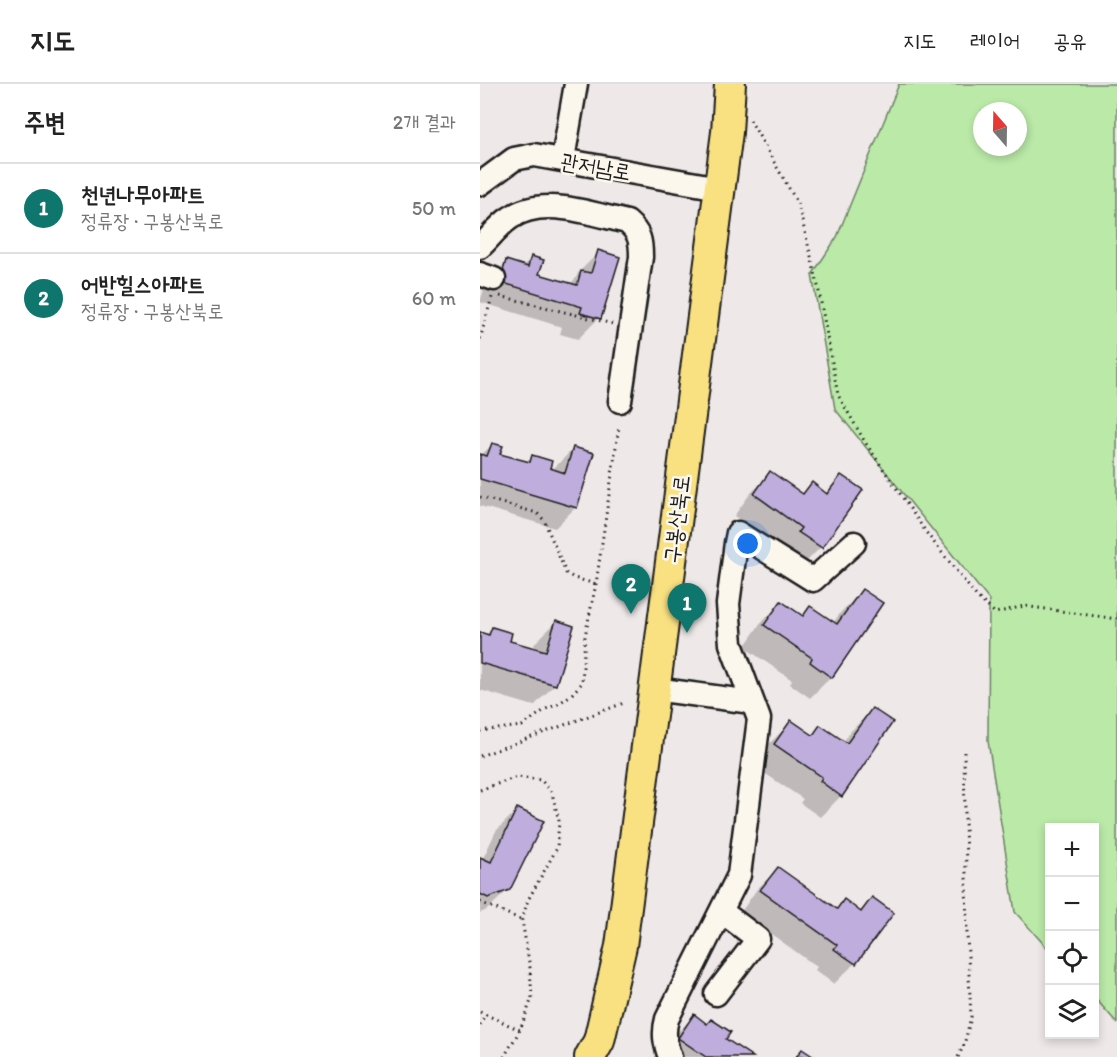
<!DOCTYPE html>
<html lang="ko">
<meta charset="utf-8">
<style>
:root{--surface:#fff;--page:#f2f2f2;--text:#222;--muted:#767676;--line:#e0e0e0;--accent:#0f766e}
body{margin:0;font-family:Itim,"Poor Story",sans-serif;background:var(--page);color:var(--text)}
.controls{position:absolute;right:18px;bottom:18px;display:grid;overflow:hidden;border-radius:0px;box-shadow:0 3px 9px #0003}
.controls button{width:54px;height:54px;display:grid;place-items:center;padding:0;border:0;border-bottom:2px solid var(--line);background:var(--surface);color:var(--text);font:30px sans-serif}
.compass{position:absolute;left:493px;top:18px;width:54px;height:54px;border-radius:50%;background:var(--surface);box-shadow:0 3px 9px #0003;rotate:340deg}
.you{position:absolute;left:268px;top:460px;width:21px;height:21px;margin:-15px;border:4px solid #fff;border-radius:50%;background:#1a73e8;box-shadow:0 0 0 9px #1a73e833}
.badge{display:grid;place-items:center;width:39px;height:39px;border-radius:50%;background:var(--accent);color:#fff;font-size:20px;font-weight:700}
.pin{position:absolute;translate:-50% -50px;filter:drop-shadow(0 2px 3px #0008)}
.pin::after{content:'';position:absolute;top:32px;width:21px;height:18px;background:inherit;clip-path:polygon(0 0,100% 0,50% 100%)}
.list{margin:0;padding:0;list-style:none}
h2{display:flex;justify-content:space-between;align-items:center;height:78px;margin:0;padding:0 24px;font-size:26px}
h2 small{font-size:20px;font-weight:400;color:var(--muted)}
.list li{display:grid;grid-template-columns:39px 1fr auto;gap:18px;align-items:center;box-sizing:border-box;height:90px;padding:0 24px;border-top:2px solid var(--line)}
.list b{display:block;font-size:22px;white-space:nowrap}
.list p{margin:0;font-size:20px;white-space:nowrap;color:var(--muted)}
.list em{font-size:20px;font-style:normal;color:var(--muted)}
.icon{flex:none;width:33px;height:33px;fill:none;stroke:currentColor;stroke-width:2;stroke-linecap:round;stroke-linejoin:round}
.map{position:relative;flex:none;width:637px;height:973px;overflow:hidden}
header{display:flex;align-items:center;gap:36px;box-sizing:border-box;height:84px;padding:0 30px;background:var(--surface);border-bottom:2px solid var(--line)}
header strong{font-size:28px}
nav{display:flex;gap:33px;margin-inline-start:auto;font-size:21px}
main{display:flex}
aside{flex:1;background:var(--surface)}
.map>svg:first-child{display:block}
</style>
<header>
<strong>지도</strong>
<nav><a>지도</a><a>레이어</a><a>공유</a></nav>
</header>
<main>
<aside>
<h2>주변<small>2개 결과</small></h2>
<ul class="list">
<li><span class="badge">1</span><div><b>천년나무아파트</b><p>정류장 · 구봉산북로</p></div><em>50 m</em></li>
<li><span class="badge">2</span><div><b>어반힐스아파트</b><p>정류장 · 구봉산북로</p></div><em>60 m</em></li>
</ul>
</aside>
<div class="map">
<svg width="637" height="973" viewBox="0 0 637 973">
<rect width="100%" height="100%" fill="#efe8e9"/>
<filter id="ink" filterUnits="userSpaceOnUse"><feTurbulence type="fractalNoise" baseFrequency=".0167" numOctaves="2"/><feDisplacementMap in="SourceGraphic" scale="12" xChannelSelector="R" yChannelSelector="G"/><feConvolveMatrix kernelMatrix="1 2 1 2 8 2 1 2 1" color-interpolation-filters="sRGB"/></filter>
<g filter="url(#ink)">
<path fill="#bae9a8" stroke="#6b8262" stroke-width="1.5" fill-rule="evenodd" d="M419,0H637V939L615,914L614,744H570L569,866L535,828L508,657L509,516L355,325L332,191L357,153ZM502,27H538V63H502Z"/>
<path fill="#0003" d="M119,168V234L98,255L80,250L82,243L0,218L6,199L27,178L42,183L51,174L58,191L90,200L96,194L98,189Z
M12,361L18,371L46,379L53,373L72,386L93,365L96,423L75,444L0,422V372Z
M291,389L321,411L332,400L345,409L362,392L381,406L341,463L320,484L301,465L254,432L270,410Z
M382,507L351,593L330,614L310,600L312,596L264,563L280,540L301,519L322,533L330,524L353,539L361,528Z
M76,538L75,600L54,622L0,606V550L6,551L12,545L28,558L53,565L55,559Z
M392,626L361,712L340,733L320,719L323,715L274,682L290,659L311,638L332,651L340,643L363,658L371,647Z
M37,726L29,805L7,826L0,829V775L2,776L16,747Z
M298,785L356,826L364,817L379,828L392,815L375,879L354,900L335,886L337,883L261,828L277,805Z
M214,932L244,955L270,973H180L193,953Z"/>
<path fill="#bfaddd" stroke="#1c1c1c" stroke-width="1.5" d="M118,166L140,173L121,235L100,229L102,223L20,198L26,176L48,183L51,172L64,176L59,190L97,201L101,187L111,189Z
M12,359L23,362L20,370L50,378L52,371L72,377L70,384L85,389L93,363L114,369L97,424L0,395V370L7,372Z
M290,387L323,410L332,398L347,410L361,391L383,406L342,464L318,448L321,444L274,410Z
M382,505L403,519L352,594L330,578L332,574L284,541L301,517L323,532L330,522L357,540Z
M76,536L94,542L76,601L0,579V548L9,551L12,543L32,549L30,557L66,567Z
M392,624L413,638L362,713L340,697L342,693L294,660L311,636L333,651L340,641L367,659Z
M37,724L64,737L30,806L8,814L0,810V773L11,778Z
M298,783L357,825L364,815L381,828L392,813L414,829L376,880L354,865L357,861L280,806Z
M214,930L227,940L231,935L251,948L246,955L273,973H226L198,954Z
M322,965L334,973H316Z"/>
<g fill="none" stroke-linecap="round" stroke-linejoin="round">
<g stroke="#1c1c1c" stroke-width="27">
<path id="minor" d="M83,75L96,0
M0,100L34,75L54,71L239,104
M0,163C10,154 19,141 30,134C63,111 111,130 147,138C160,149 161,157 161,173L140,317
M0,190L14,195
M174,605L272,618
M236,910L278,855L241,827
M190,973C185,960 183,949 187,935L259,791L279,635L251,560L248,520L256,459L258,449L333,496L374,459"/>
</g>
<g stroke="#1c1c1c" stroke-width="34">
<path id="major" d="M110,973L119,957L141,862L247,48L250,0"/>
</g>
<path stroke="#1c1c1c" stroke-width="3" stroke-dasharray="1.5 4.5" stroke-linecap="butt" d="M270,36L318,120L337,197L358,311L385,358L448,451L497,513L515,529L544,522L637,535
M20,212L133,240
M0,255L12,213
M0,413L57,429L64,436L86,489L94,494L116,500
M0,647L42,642L66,625L78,620L91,611L102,599L105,552L116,500L139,342
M0,672L144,619
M0,706L37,693L61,696L72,709L79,737L77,764L48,816L42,836L50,884L52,914L40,946L24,973
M0,818L42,836
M0,928L40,946
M0,941L5,930
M478,973L484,961L491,933L487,850L484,668"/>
<use href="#minor" stroke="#fbf7ec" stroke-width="22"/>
<use href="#major" stroke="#f9e181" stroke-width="30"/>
</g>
</g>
<g text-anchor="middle" stroke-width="5" stroke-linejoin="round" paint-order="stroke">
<g font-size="22" fill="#1c1c1c" stroke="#fbf7ec">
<text transform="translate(116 82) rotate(10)" y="8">관저남로</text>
<text transform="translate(196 435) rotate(-83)" y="8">구봉산북로</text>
</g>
</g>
</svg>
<div class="controls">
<button>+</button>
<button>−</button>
<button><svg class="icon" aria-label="locate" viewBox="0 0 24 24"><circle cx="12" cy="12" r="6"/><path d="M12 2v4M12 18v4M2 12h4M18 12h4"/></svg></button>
<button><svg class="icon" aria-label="layers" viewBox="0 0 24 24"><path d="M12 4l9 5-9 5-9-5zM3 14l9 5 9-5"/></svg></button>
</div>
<svg class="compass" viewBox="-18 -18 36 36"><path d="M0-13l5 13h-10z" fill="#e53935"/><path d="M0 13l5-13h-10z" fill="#767676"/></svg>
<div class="you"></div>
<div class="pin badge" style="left:207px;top:549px">1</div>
<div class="pin badge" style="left:151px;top:530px">2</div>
</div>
</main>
